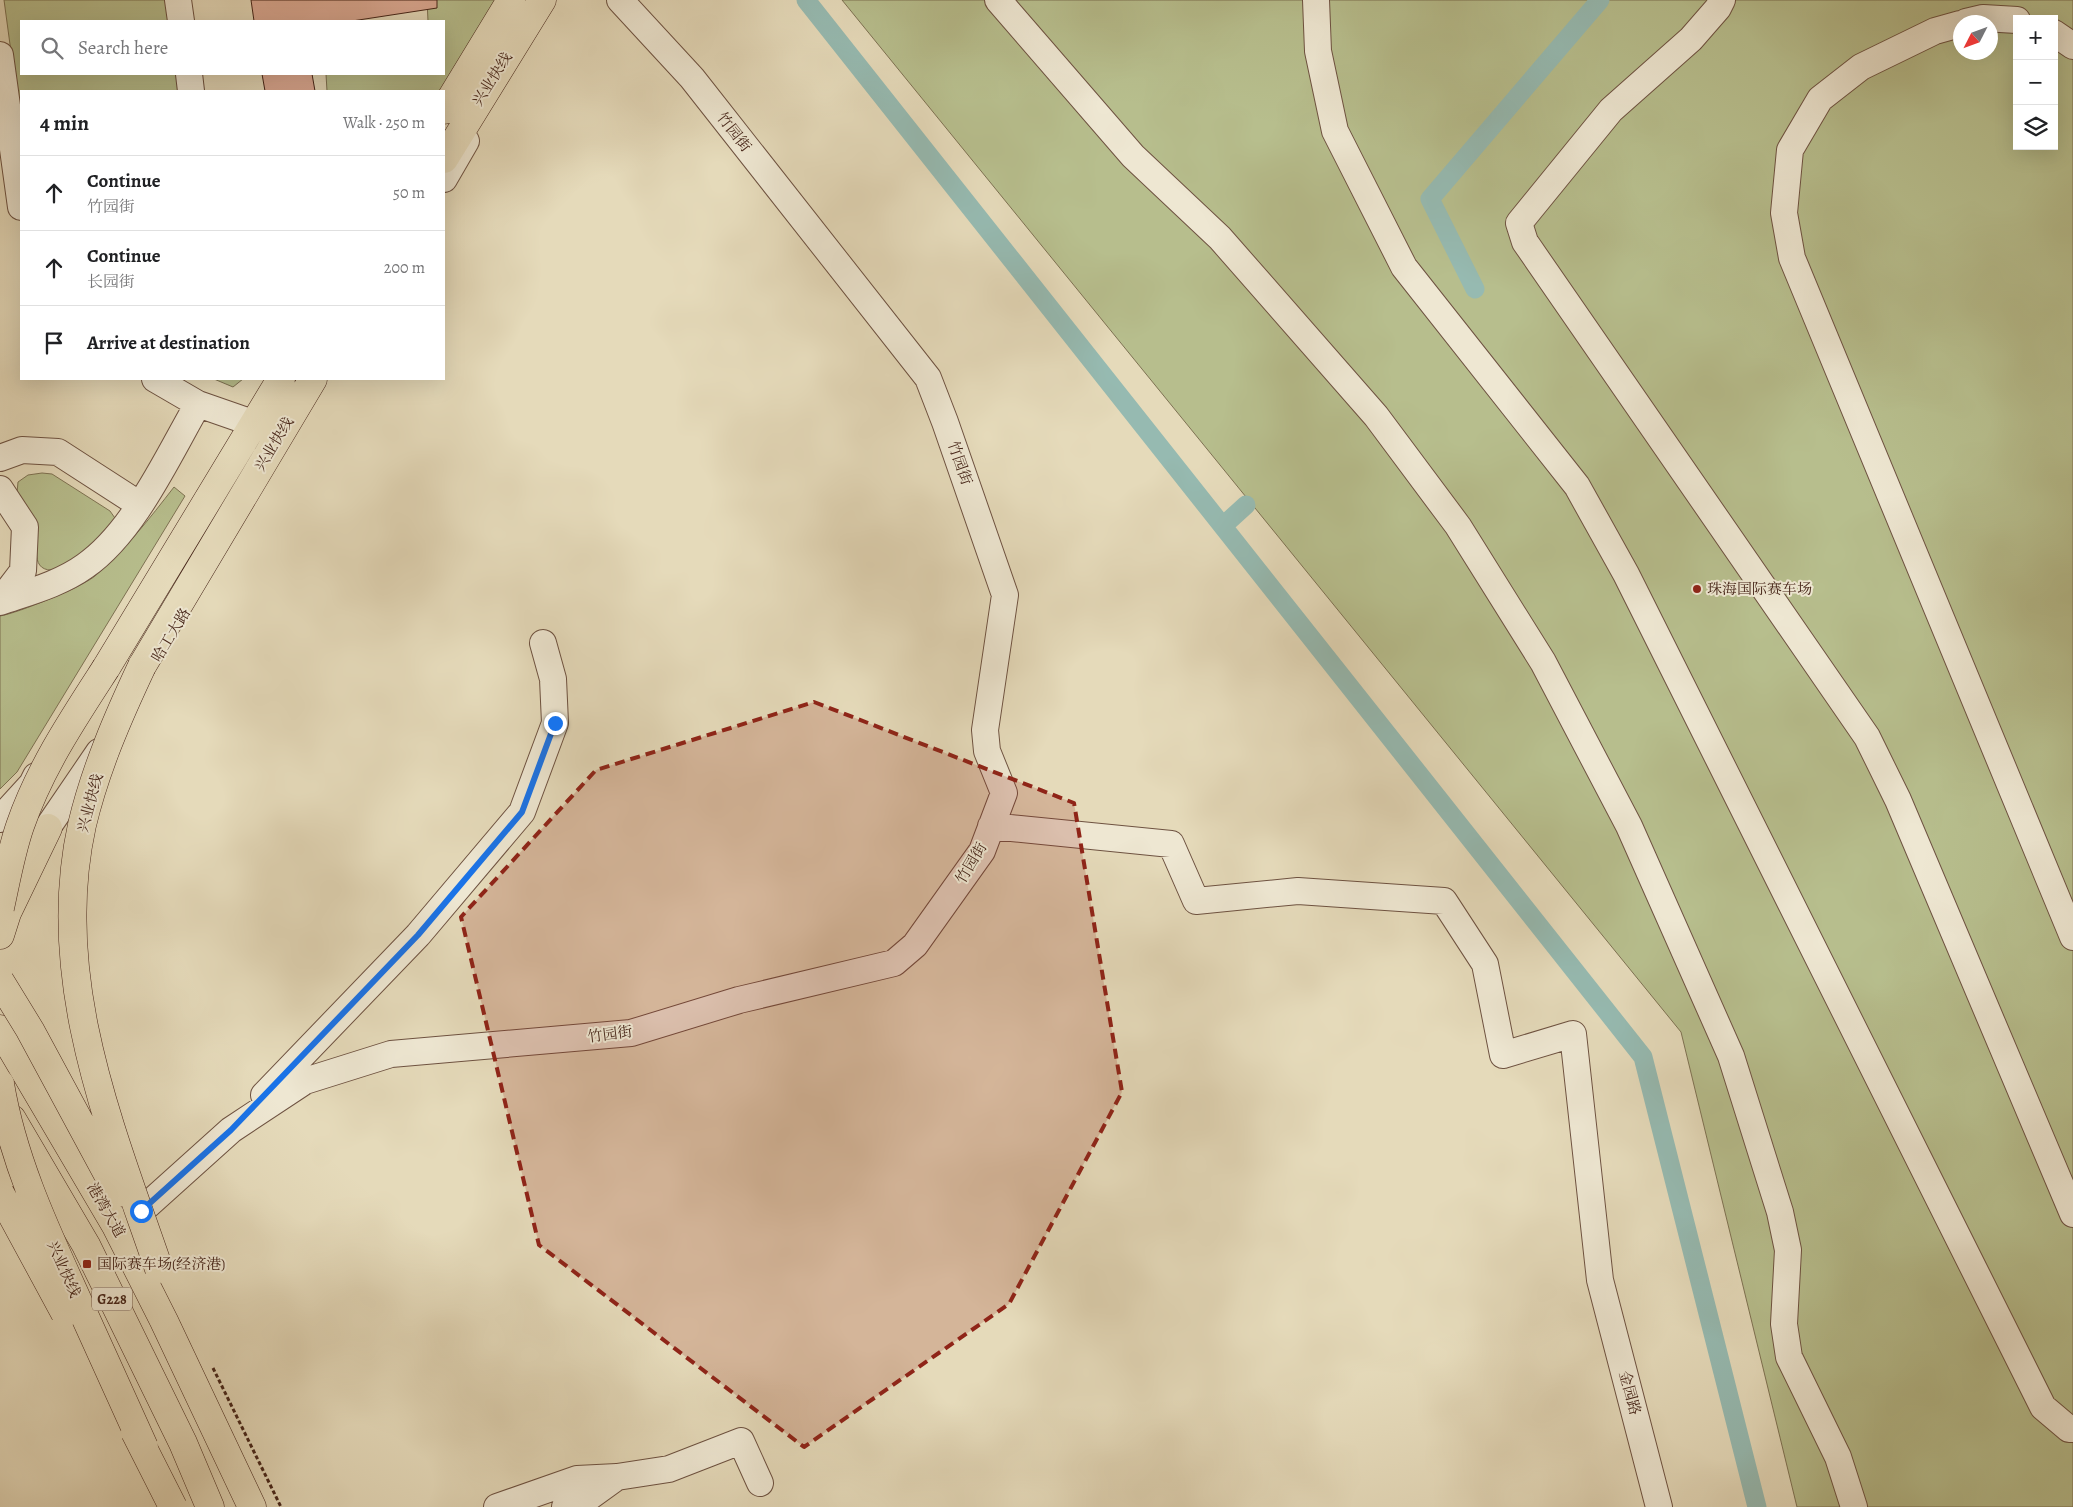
<!DOCTYPE html>
<meta charset="utf-8">
<style>
:root{--surface:#fff;--page:#f6f6f6;--text:#202124;--muted:#757577;--line:#e0e0e0}
body{margin:0;font-family:Alegreya,"Noto Serif SC",serif;background:var(--page);color:var(--text)}
.controls{position:absolute;right:15px;top:15px;display:grid;overflow:hidden;border-radius:0px;box-shadow:0 5px 20px #0002}
.controls button{width:45px;height:45px;display:grid;place-items:center;padding:0;border:0;border-bottom:1px solid var(--line);background:var(--surface);color:var(--text);font:25px sans-serif}
.compass{position:absolute;left:1953px;top:15px;width:45px;height:45px;border-radius:50%;background:var(--surface);box-shadow:0 5px 20px #0002;rotate:228deg}
.stop{position:absolute;width:15px;height:15px;margin:-11px;border:4px solid #1a73e8;border-radius:50%;background:#fff}
.stop.end{background:#1a73e8;border-color:#fff;box-shadow:0 1px 5px #0008}
.list{margin:0;padding:0;list-style:none}
h2{display:flex;justify-content:space-between;align-items:center;height:65px;margin:0;padding:0 20px;font-size:21px}
h2 small{font-size:16px;font-weight:400;color:var(--muted)}
.list li{display:grid;grid-template-columns:32px 1fr auto;gap:15px;align-items:center;box-sizing:border-box;height:75px;padding:0 20px;border-top:1px solid var(--line)}
.list b{display:block;font-size:19px;white-space:nowrap}
.list p{margin:0;font-size:16px;white-space:nowrap;color:var(--muted)}
.list em{font-size:16px;font-style:normal;color:var(--muted)}
.icon{flex:none;width:28px;height:28px;fill:none;stroke:currentColor;stroke-width:2;stroke-linecap:round;stroke-linejoin:round}
.map{position:relative;flex:none;width:2073px;height:1507px;overflow:hidden}
.search{position:absolute;background:var(--surface);box-shadow:0 5px 20px #0002;left:20px;top:20px;width:425px;height:55px;display:flex;align-items:center;gap:12px;box-sizing:border-box;padding:0 18px;border-radius:0px;color:var(--muted);font-size:19px}
.panel{position:absolute;background:var(--surface);box-shadow:0 5px 20px #0002;left:20px;top:90px;width:425px;height:290px;border-radius:0px}
.map>svg:first-child{display:block}
</style>
<div class="map">
<svg width="2073" height="1507" viewBox="0 0 2073 1507">
<rect width="100%" height="100%" fill="#e5daba"/>
<filter id="stains"><feTurbulence type="fractalNoise" baseFrequency=".004" numOctaves="4"/><feColorMatrix values="0 0 0 0 .2 0 0 0 0 .09 0 0 0 0 .02 0 0 0 .5 -.17"/></filter>
<radialGradient id="worn" r=".72"><stop offset=".6" stop-color="#630" stop-opacity="0"/><stop offset="1" stop-color="#630" stop-opacity=".3"/></radialGradient>
<path fill="#b7be8d" stroke="#7e7253" fill-rule="evenodd" d="M4,0H169L172,21H21V74H179L182,91H21V126Z
M427,0H501L444,91H327L326,74H444V21H428Z
M842,0H2073V1507H1797L1681,1032ZM2017,19H2054V146H2017ZM1960,22H1990V52H1960Z
M214,379H243L233,387Z
M42,473L52,474L110,511L117,521L110,533L57,570C27,573 40,545 36,527C33,514 25,504 17,493L18,482L28,475Z
M174,487L185,496L17,772L0,789V616C18,613 82,587 95,576C125,550 150,518 174,487Z"/>
<g fill="none" stroke-linecap="round" stroke-linejoin="round">
<path stroke="#96bab1" stroke-width="19" d="M806,0L1643,1057L1757,1507
M1475,289L1430,199L1600,0
M1223,526L1246,505"/>
</g>
<path fill="#dcaa94" stroke="#462519" d="M251,0H437V8L352,21H254Z
M262,74H312L315,91H265Z"/>
<g fill="none" stroke-linecap="round" stroke-linejoin="round">
<g stroke="#6e5241" stroke-width="28">
<path id="minor" d="M178,0L181,21
M998,0L1133,156L1220,238L1376,416L1458,526L1543,662L1629,826L1731,1056L1780,1212L1788,1250L1784,1324L1789,1357L1838,1457L1854,1507
M1316,0L1318,51L1335,131L1404,267L1577,486L1626,574L2043,1407L2069,1429H2073
M1722,0L1718,8L1691,39L1611,110L1519,223L1525,242L1867,737L1898,800L2073,1214
M1966,22L1983,18L2017,20
M1960,24L1935,31L1861,67L1820,99L1790,150L1784,213L1792,258L2073,937
M2054,33L2073,46
M0,55L21,207
M189,74L191,91
M444,179L466,141
M155,379L198,404L244,420
M0,458L22,450L58,452L140,505
M0,489L25,527L23,571L0,601
M0,602C29,592 60,584 85,566C134,532 168,456 198,404
M0,819L32,784L36,776
M991,826L1171,844L1196,901L1298,891L1444,901L1485,964L1503,1055L1573,1034L1600,1280L1659,1507
M35,846L99,752
M264,1095L418,935L522,812L555,723L553,679L543,643
M122,1222L141,1211L231,1130L305,1081L391,1054L631,1033L739,1000L894,963L915,945L982,851L1004,793L987,751L985,730L1005,595L945,422L928,378L692,78L620,0
M497,1507L577,1479L617,1477L669,1469L741,1441L760,1483
M565,1507L585,1500L617,1477"/>
</g>
<g stroke="#462519" stroke-width="29">
<path id="highway" d="M444,110L511,0
M444,159L542,0
M142,666L313,379
M106,668L281,379
M0,935L7,913L48,828
M0,1029L116,1226L164,1321L252,1507
M12,1119L86,1245L183,1443L210,1507"/>
</g>
<path stroke="#462519" stroke-width="3" stroke-dasharray="4 2.5" stroke-linecap="butt" d="M213,1368L281,1507"/>
<use href="#minor" stroke="#eee7d2" stroke-width="26"/>
<use href="#highway" stroke="#e5daba" stroke-width="28"/>
<g stroke="#462519" stroke-width="29" stroke-linecap="butt">
<path id="highway-bridge" d="M142,666C118,717 95,770 82,825C48,979 110,1126 159,1269
M0,908C6,881 11,852 20,826C40,768 73,719 106,668
M0,981L30,1030L118,1193
M0,1084C12,1156 42,1222 72,1288C96,1341 120,1394 144,1447
M0,1193L65,1313
M135,1432L173,1507"/>
</g>
<use href="#highway-bridge" stroke="#e5daba" stroke-width="28"/>
</g>
<g fill="none" stroke-linecap="round" stroke-linejoin="round">
<path stroke="#1a73e8" stroke-width="6" d="M141,1211L231,1130L418,935L522,812L555,723"/>
</g>
<path fill="#8f2418" fill-opacity="0.2" stroke="#8f2418" stroke-width="4" stroke-dasharray="10 6" stroke-linejoin="round" d="M814,702L1074,803L1122,1092L1009,1304L804,1447L539,1245L461,917L596,770Z"/>
<g fill="#8f2418" stroke="#eee7d2" stroke-width="2">
<circle cx="1697" cy="589" r="5"/>
<rect x="82" y="1259" width="10" height="10" rx="2.5"/>
</g>
<g text-anchor="middle" stroke-width="4" stroke-linejoin="round" paint-order="stroke">
<rect fill="#eee7d2" stroke="#785f50" stroke-width="1" x="92" y="1287.5" width="40" height="23" rx="4"/>
<g font-size="14" font-weight="bold" fill="#462519">
<text x="112" y="1304">G228</text>
</g>
<g font-size="15" fill="#462519" stroke="#eee7d2">
<text transform="translate(492 79) rotate(-58)" y="5">兴业快线</text>
<text transform="translate(734 132) rotate(52)" y="5">竹园街</text>
<text transform="translate(274 444) rotate(-59)" y="5">兴业快线</text>
<text transform="translate(960 463) rotate(71)" y="5">竹园街</text>
<text transform="translate(171 635) rotate(-59)" y="5">哈工大路</text>
<text transform="translate(90 803) rotate(-75)" y="5">兴业快线</text>
<text transform="translate(971 863) rotate(-59)" y="5">竹园街</text>
<text transform="translate(610 1034) rotate(-7)" y="5">竹园街</text>
<text transform="translate(106 1210) rotate(60)" y="5">港湾大道</text>
<text transform="translate(64 1269) rotate(66)" y="5">兴业快线</text>
<text transform="translate(1630 1393) rotate(75)" y="5">金园路</text>
</g>
<g font-size="15" fill="#462519" stroke="#eee7d2" text-anchor="start">
<text x="1707" y="594">珠海国际赛车场</text>
<text x="97" y="1269">国际赛车场(经济港)</text>
</g>
</g>
<rect width="100%" height="100%" filter="url(#stains)"/>
<rect width="100%" height="100%" fill="url(#worn)"/>
</svg>
<div class="controls">
<button>+</button>
<button>−</button>
<button><svg class="icon" aria-label="layers" viewBox="0 0 24 24"><path d="M12 4l9 5-9 5-9-5zM3 14l9 5 9-5"/></svg></button>
</div>
<svg class="compass" viewBox="-18 -18 36 36"><path d="M0-13l5 13h-10z" fill="#e53935"/><path d="M0 13l5-13h-10z" fill="#757577"/></svg>
<div class="stop" style="left:141px;top:1211px"></div>
<div class="stop end" style="left:555px;top:723px"></div>
<div class="search"><svg class="icon" aria-label="search" viewBox="0 0 24 24"><circle cx="10" cy="10" r="6"/><path d="M15 15l6 6"/></svg>Search here</div>
<section class="panel">
<h2>4 min<small>Walk · 250 m</small></h2>
<ul class="list">
<li><svg class="icon" aria-label="ahead" viewBox="0 0 24 24"><path d="M12 20V5M6 11l6-6 6 6"/></svg><div><b>Continue</b><p>竹园街</p></div><em>50 m</em></li>
<li><svg class="icon" aria-label="ahead" viewBox="0 0 24 24"><path d="M12 20V5M6 11l6-6 6 6"/></svg><div><b>Continue</b><p>长园街</p></div><em>200 m</em></li>
<li><svg class="icon" aria-label="arrive" viewBox="0 0 24 24"><path d="M6 21V4h12l-3 4 3 4H6"/></svg><div><b>Arrive at destination</b></div></li>
</ul>
</section>
</div>
